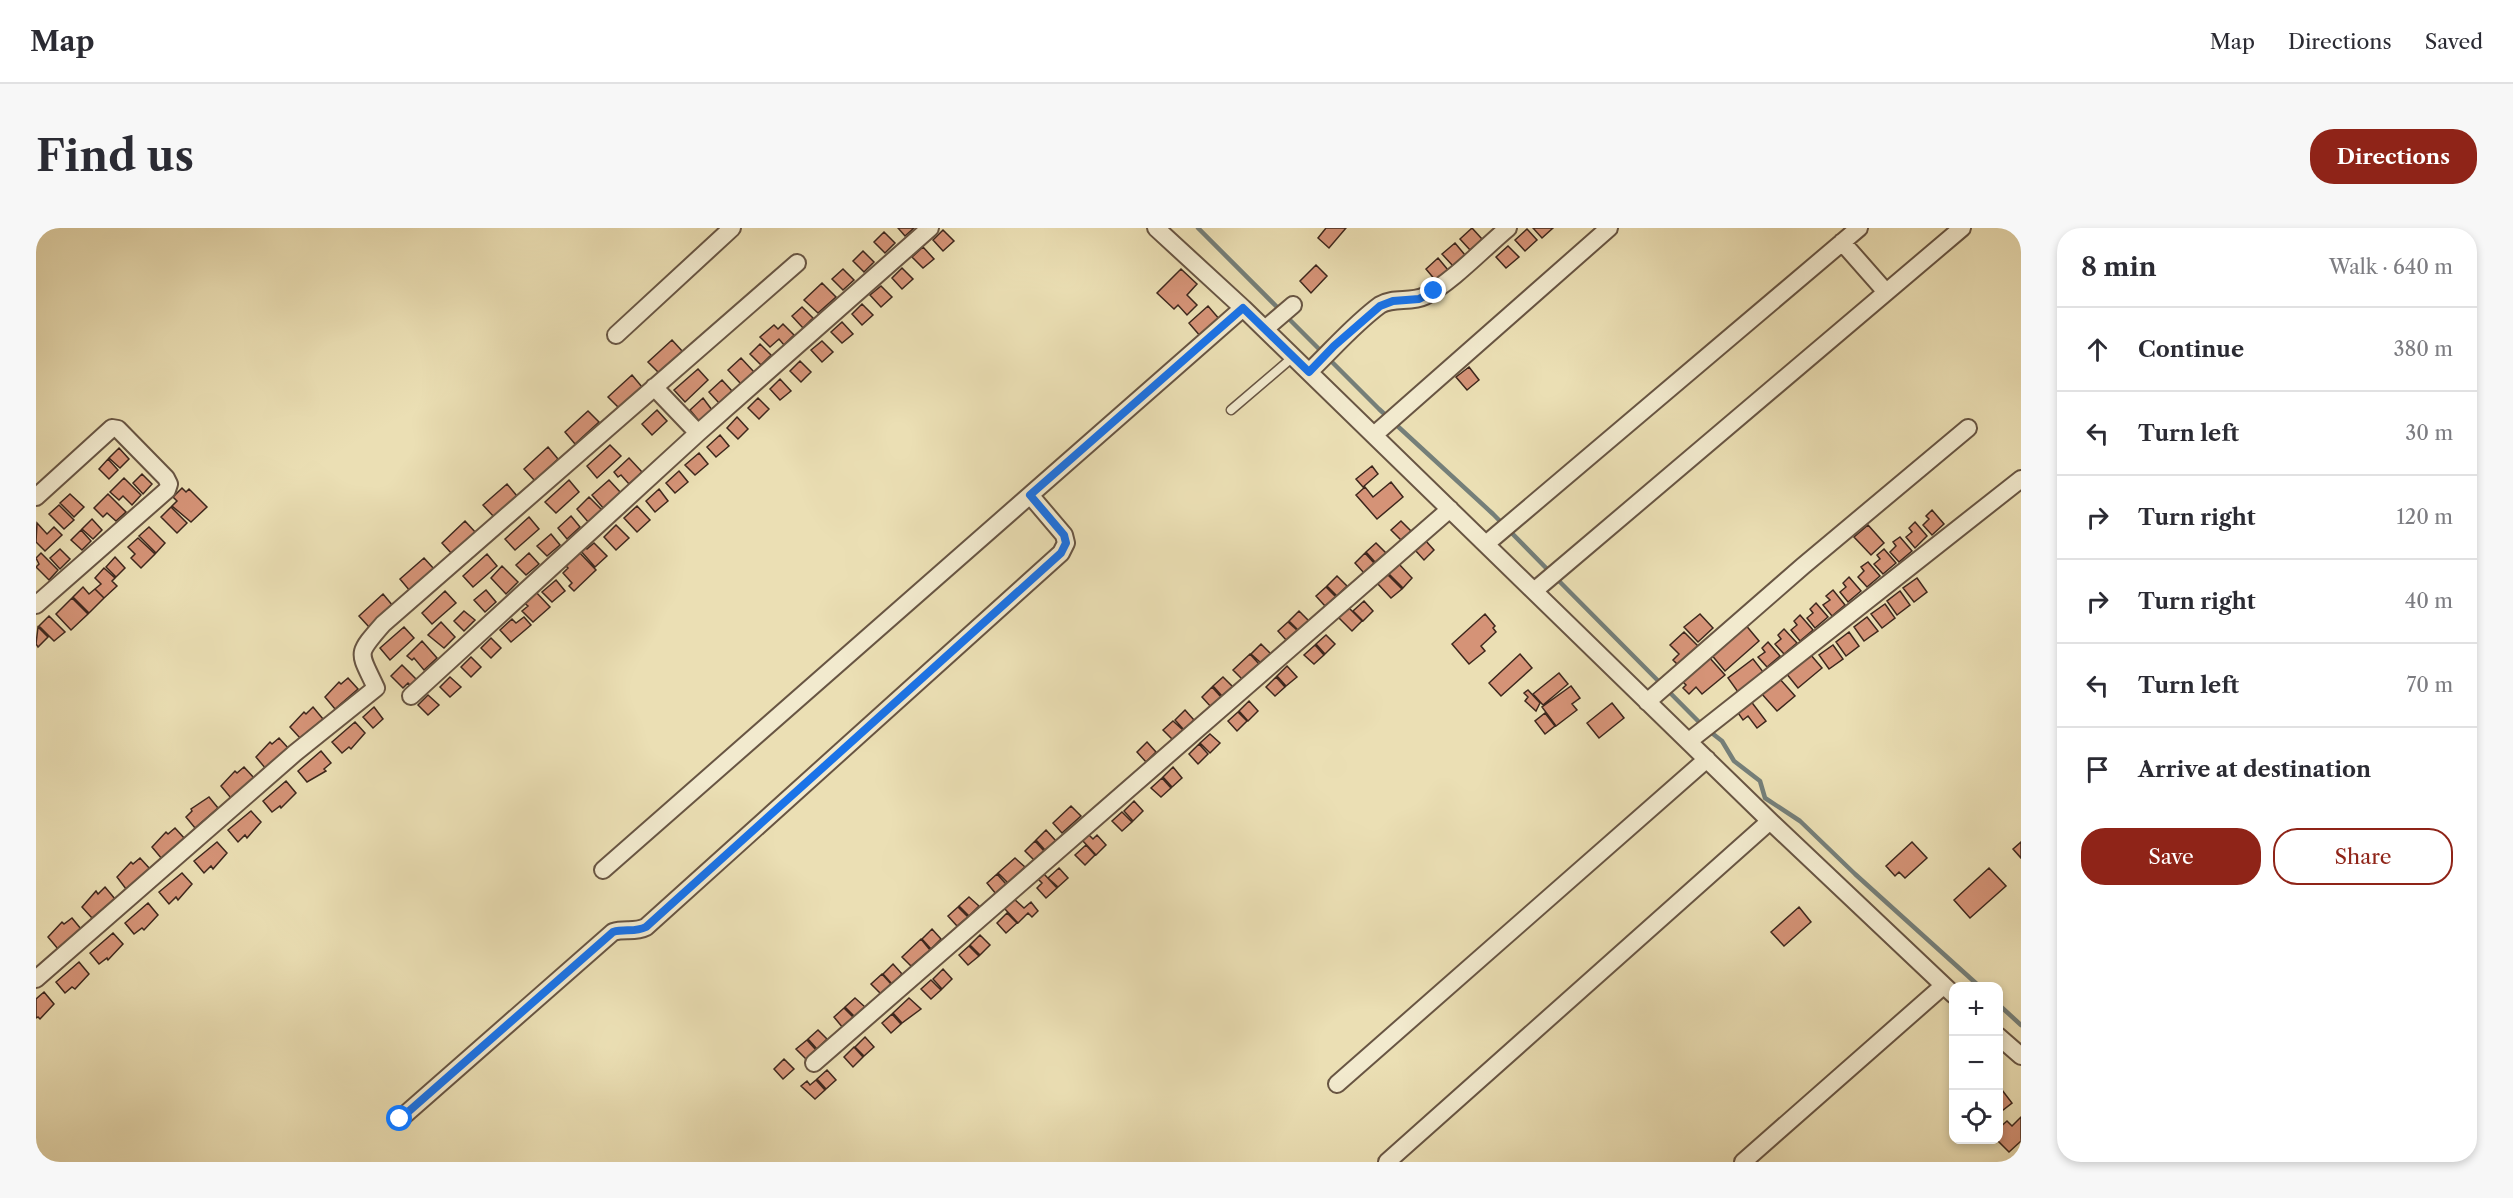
<!DOCTYPE html>
<meta charset="utf-8">
<style>
:root{--surface:#fff;--page:#f7f7f7;--text:#2b2b33;--muted:#7c7c81;--line:#e1e1e2;--accent:#8f2418}
body{margin:0;font-family:"Libre Caslon Text",serif;background:var(--page);color:var(--text)}
.controls{position:absolute;right:18px;bottom:18px;display:grid;overflow:hidden;border-radius:12px;box-shadow:0 3px 9px #0003}
.controls button{width:54px;height:54px;display:grid;place-items:center;padding:0;border:0;border-bottom:2px solid var(--line);background:var(--surface);color:var(--text);font:30px sans-serif}
.stop{position:absolute;width:18px;height:18px;margin:-14px;border:4px solid #1a73e8;border-radius:50%;background:#fff}
.stop.end{background:#1a73e8;border-color:#fff;box-shadow:0 2px 6px #0008}
.list{margin:0;padding:0;list-style:none}
h2{display:flex;justify-content:space-between;align-items:center;height:78px;margin:0;padding:0 24px;font-size:26px}
h2 small{font-size:20px;font-weight:400;color:var(--muted)}
.list li{display:grid;grid-template-columns:39px 1fr auto;gap:18px;align-items:center;box-sizing:border-box;height:84px;padding:0 24px;border-top:2px solid var(--line)}
.list b{display:block;font-size:22px;white-space:nowrap}
.list em{font-size:20px;font-style:normal;color:var(--muted)}
.actions{display:flex;gap:12px;padding:18px 24px}
.actions a{flex:1;padding:14px 0;border:2px solid var(--accent);border-radius:24px;text-align:center;font-size:21px;color:var(--accent)}
.actions .main{background:var(--accent);color:#fff}
.icon{flex:none;width:33px;height:33px;fill:none;stroke:currentColor;stroke-width:2;stroke-linecap:round;stroke-linejoin:round}
.map{position:relative;flex:none;width:1985px;height:934px;overflow:hidden;border-radius:24px}
header{display:flex;align-items:center;gap:36px;box-sizing:border-box;height:84px;padding:0 30px;background:var(--surface);border-bottom:2px solid var(--line)}
header strong{font-size:28px}
nav{display:flex;gap:33px;margin-inline-start:auto;font-size:21px}
.intro{display:flex;align-items:center;justify-content:space-between;box-sizing:border-box;height:144px;padding:0 36px}
h1{margin:0;font-size:42px}
.button{padding:15px 27px;border-radius:24px;background:var(--accent);color:#fff;font-size:21px;font-weight:700}
main{display:flex;gap:36px;padding:0 36px}
aside{flex:1;background:var(--surface);border-radius:24px;box-shadow:0 3px 9px #0003}
.map>svg:first-child{display:block}
</style>
<header>
<strong>Map</strong>
<nav><a>Map</a><a>Directions</a><a>Saved</a></nav>
</header>
<div class="intro"><h1>Find us</h1><a class="button">Directions</a></div>
<main>
<div class="map">
<svg width="1985" height="934" viewBox="0 0 1985 934">
<rect width="100%" height="100%" fill="#ebdfb4"/>
<filter id="stains"><feTurbulence type="fractalNoise" baseFrequency=".00333" numOctaves="4"/><feColorMatrix values="0 0 0 0 .2 0 0 0 0 .09 0 0 0 0 .02 0 0 0 .5 -.17"/></filter>
<radialGradient id="worn" r=".72"><stop offset=".6" stop-color="#630" stop-opacity="0"/><stop offset="1" stop-color="#630" stop-opacity=".3"/></radialGradient>
<g fill="none" stroke-linecap="round" stroke-linejoin="round">
<path stroke="#757f79" stroke-width="4.5" d="M1162,0L1245,83
M1251,89L1343,181L1457,286L1514,344
M1520,350L1666,497
M1672,502L1686,513L1698,533L1724,553L1729,570L1764,593L1819,646L1943,758
M1962,776L1985,797"/>
</g>
<path fill="#d59377" stroke="#3d271d" stroke-width="1.5" d="M862,0H878L869,8Z
M1290,0H1310L1293,20L1282,10Z
M1436,0L1446,11L1434,22L1424,11Z
M1497,0H1517L1506,10Z
M1491,1L1501,12L1489,23L1479,12Z
M907,2L918,13L907,23L897,12Z
M848,4L859,15L849,25L838,14Z
M1419,15L1429,27L1417,38L1406,26Z
M1472,18L1483,29L1470,40L1460,29Z
M887,19L898,31L887,40L876,29Z
M827,23L838,34L828,44L817,33Z
M1402,30L1412,42L1400,53L1390,41Z
M1280,37L1291,48L1275,65L1264,53Z
M866,40L877,51L866,61L856,50Z
M807,41L818,52L807,62L796,51Z
M1145,41L1161,56L1151,67L1161,77L1151,87L1142,77L1138,81L1121,65Z
M786,55L800,69L782,85L768,72Z
M845,58L856,69L845,79L834,67Z
M826,76L837,87L826,97L816,86Z
M1172,78L1184,92L1165,109L1153,95Z
M766,79L777,90L767,100L756,88Z
M806,94L817,106L806,115L795,104Z
M747,96L758,107L748,117L743,111L734,119L724,109L738,97L742,101Z
M636,112L647,124L623,145L612,134Z
M786,113L797,124L786,134L775,122Z
M724,116L735,127L725,137L714,126Z
M705,130L718,144L705,156L692,142Z
M764,133L775,144L765,154L754,143Z
M1433,139L1443,152L1431,162L1420,149Z
M662,141L672,152L649,174L638,162Z
M596,147L606,159L583,180L572,169Z
M744,151L755,163L744,172L734,161Z
M686,152L696,163L683,175L673,164Z
M667,170L676,182L663,193L654,182Z
M722,170L733,181L723,191L712,180Z
M621,182L631,193L616,207L606,196Z
M552,183L563,194L539,216L529,204Z
M701,189L712,201L702,211L691,200Z
M684,207L693,218L680,229L671,219Z
M574,217L585,228L561,250L551,238Z
M512,219L522,231L499,253L488,241Z
M83,220L93,231L84,240L73,230Z
M663,225L672,236L659,247L649,237Z
M593,230L606,244L593,256L585,247L582,249L578,244Z
M72,231L82,242L73,251L63,241Z
M1336,238L1342,246L1327,259L1320,251Z
M643,243L652,254L639,265L630,255Z
M106,246L116,256L107,266L97,255Z
M88,250L105,267L96,277L87,268L83,272L74,264Z
M533,252L543,264L520,285L509,274Z
M573,252L585,265L568,281L556,267Z
M1355,254L1367,269L1341,291L1320,267L1329,259L1337,269Z
M471,256L481,268L458,289L447,277Z
M146,260L150,264L153,261L171,279L155,294L136,278L141,273L137,269Z
M623,261L632,273L619,284L610,273Z
M34,266L48,279L38,289L24,275Z
M72,266L90,284L80,293L71,285L67,289L58,280Z
M553,269L566,282L553,295L541,281Z
M23,277L38,292L28,301L13,286Z
M601,278L614,292L601,304L588,290Z
M135,279L151,295L141,305L125,289Z
M1896,282L1908,296L1896,307L1887,297L1893,291L1890,288Z
M535,288L544,299L531,311L522,300Z
M493,289L503,301L479,322L469,311Z
M56,291L66,302L57,311L46,301Z
M429,293L440,305L416,326L406,315Z
M1365,293L1375,303L1365,312L1355,302Z
M1879,294L1891,308L1879,320L1870,309L1876,304L1873,300Z
M1,295L11,306L18,299L26,307L9,323L0,314Z
M580,297L593,310L580,322L568,309Z
M1832,297L1848,315L1835,327L1818,309Z
M113,299L129,315L120,325L103,308Z
M45,302L55,313L46,322L35,312Z
M515,306L524,317L511,328L501,318Z
M1864,309L1876,323L1863,334L1854,324L1860,318L1857,314Z
M102,310L119,326L105,340L95,330L99,326L92,319Z
M1389,312L1398,322L1388,332L1379,322Z
M558,315L571,328L559,339L544,322L548,318L551,321Z
M1340,315L1350,325L1339,334L1330,324Z
M24,321L34,331L24,341L14,330Z
M1848,321L1860,335L1847,346L1838,336L1844,331L1841,327Z
M542,323L560,342L538,363L533,358L536,355L527,345L532,340L528,336Z
M5,325L22,342L13,352L0,339L3,336L0,330Z
M493,325L503,336L490,347L480,337Z
M1329,325L1338,335L1328,345L1319,335Z
M451,326L461,338L437,359L427,348Z
M79,329L89,340L80,349L70,339Z
M388,330L398,341L374,363L364,351Z
M1832,334L1844,348L1831,359L1822,349L1828,343L1825,339Z
M1362,335L1376,350L1367,360L1352,345Z
M466,338L482,354L470,366L455,350Z
M68,340L79,350L76,353L81,358L68,370L59,361L65,356L59,350Z
M1351,346L1366,361L1355,370L1341,355Z
M1301,348L1311,358L1301,368L1291,358Z
M1813,349L1825,363L1812,374L1804,364L1810,359L1807,355Z
M1881,350L1891,364L1878,374L1867,360Z
M520,352L529,363L516,374L506,364Z
M47,359L53,366L59,361L68,370L53,385L37,369Z
M1290,359L1300,369L1289,378L1280,368Z
M450,362L460,374L449,384L438,372Z
M1797,362L1809,377L1796,388L1787,377L1794,372L1790,368Z
M409,363L420,375L396,396L386,385Z
M499,363L514,379L497,394L486,383L492,378L487,374Z
M1864,363L1874,377L1861,387L1851,373Z
M347,366L357,378L333,399L323,388Z
M36,370L52,386L35,402L20,386Z
M1328,373L1337,383L1327,393L1317,383Z
M1780,375L1792,389L1779,400L1771,390L1777,385L1774,381Z
M1849,376L1859,390L1846,400L1835,386Z
M1312,379L1326,393L1316,403L1302,389Z
M428,383L439,392L428,403L418,393Z
M1263,383L1273,393L1263,403L1253,393Z
M1449,386L1459,398L1457,400L1460,404L1445,418L1449,423L1433,436L1416,416Z
M1664,386L1677,400L1662,414L1648,399Z
M1764,387L1777,402L1764,413L1755,402L1761,397L1758,393Z
M13,388L29,404L18,413L3,398Z
M488,389L495,397L475,414L464,402L476,391L480,395Z
M1831,389L1842,403L1828,413L1818,399Z
M405,394L419,409L408,420L392,407Z
M1252,394L1262,403L1251,413L1242,403Z
M1708,395L1723,413L1689,443L1674,425Z
M2,399L12,409L2,419L0,416Z
M368,399L378,410L354,432L344,420Z
M1748,401L1761,415L1748,426L1739,416L1745,411L1742,407Z
M1648,404L1662,418L1642,437L1637,432L1643,426L1634,417Z
M1813,404L1823,418L1810,428L1800,414Z
M1290,407L1299,416L1289,426L1280,416Z
M455,410L465,420L455,430L445,420Z
M386,413L401,430L388,442L378,430L376,432L371,428Z
M1732,414L1744,428L1731,439L1722,429L1729,424L1726,420Z
M1225,416L1235,426L1225,435L1215,426Z
M1279,417L1288,427L1278,436L1268,427Z
M1797,417L1807,431L1793,441L1783,427Z
M1214,426L1223,436L1207,452L1197,442Z
M1484,426L1496,440L1465,468L1453,455Z
M1774,426L1786,440L1762,460L1750,445Z
M1672,428L1689,447L1666,466L1660,459L1653,466L1647,460L1650,457L1645,452Z
M435,429L445,439L435,449L425,439Z
M1717,431L1728,445L1702,464L1692,450Z
M366,437L381,452L375,458L372,455L367,460L355,448Z
M1251,438L1261,449L1250,458L1241,448Z
M1523,445L1532,456L1507,477L1497,466Z
M414,449L425,459L414,469L404,459Z
M1187,449L1197,459L1186,468L1177,458Z
M1240,449L1249,459L1239,468L1230,459Z
M1742,449L1759,468L1741,483L1725,465Z
M312,450L322,461L299,481L289,469L303,454L305,456Z
M1535,458L1544,470L1536,476L1541,482L1520,498L1506,479Z
M1176,459L1185,469L1175,479L1166,469Z
M1492,462L1504,475L1500,483L1489,473L1492,469L1488,465Z
M392,467L403,477L392,487L382,477Z
M1714,472L1730,493L1721,500L1712,488L1707,492L1700,482Z
M1213,473L1222,483L1212,493L1203,483Z
M1576,475L1588,490L1563,510L1551,495Z
M277,479L287,491L264,510L254,499L268,484L270,486Z
M338,479L347,491L337,500L327,489Z
M1149,482L1158,492L1148,502L1139,492Z
M1202,484L1211,493L1201,503L1192,493Z
M1509,485L1519,498L1509,506L1499,493Z
M1137,493L1147,502L1137,512L1127,502Z
M319,494L329,505L315,521L313,519L306,525L296,514Z
M1174,506L1184,515L1174,525L1164,515Z
M243,510L253,521L230,541L220,529L234,514L236,516Z
M1111,514L1120,524L1110,534L1101,524Z
M1163,516L1172,526L1162,536L1153,526Z
M285,523L295,535L288,541L290,543L271,554L262,543Z
M208,539L218,550L195,570L185,558L199,543L201,545Z
M1137,539L1146,550L1136,559L1127,549Z
M1126,550L1135,560L1125,569L1115,560Z
M250,553L260,565L245,580L244,578L236,584L227,573Z
M173,569L182,580L159,600L150,589L156,583L155,581Z
M1098,573L1107,583L1097,593L1088,583Z
M1035,578L1045,588L1026,605L1017,595Z
M215,583L225,594L211,610L209,607L202,614L192,602Z
M1086,584L1096,594L1086,603L1076,593Z
M139,600L149,611L126,631L116,619L130,604L132,606Z
M1010,602L1020,613L1009,622L1000,612Z
M1052,606L1057,611L1061,607L1070,617L1060,627L1046,612Z
M999,613L1008,623L998,632L989,623Z
M181,614L191,625L177,641L175,638L168,645L158,633Z
M1876,614L1891,630L1869,650L1863,644L1859,648L1850,638Z
M1985,614V630L1977,621Z
M1050,617L1059,627L1049,637L1039,627Z
M104,630L114,641L90,661L81,649L95,634L97,636Z
M979,630L989,639L972,655L962,645Z
M1023,640L1032,650L1022,659L1012,650Z
M1953,640L1970,658L1934,690L1918,672Z
M146,645L156,656L142,672L140,669L133,676L123,664Z
M961,646L970,656L960,666L951,655Z
M1008,646L1021,660L1010,670L1001,660L1006,655L1002,651Z
M69,659L79,671L56,690L46,679L60,663L62,666Z
M933,669L943,678L933,688L923,678Z
M978,671L988,680L995,674L1002,683L996,689L992,685L982,695L968,680Z
M112,675L122,687L108,702L106,700L98,706L89,695Z
M922,679L932,689L921,698L912,688Z
M1763,679L1775,694L1748,718L1735,704Z
M971,685L981,695L970,705L961,695Z
M36,690L45,701L22,721L12,709L26,694L28,696Z
M896,701L905,711L895,721L886,711Z
M77,705L87,716L72,732L71,730L63,736L54,725Z
M944,707L954,717L944,727L934,717Z
M885,711L894,722L875,738L866,729Z
M933,718L943,728L932,737L923,727Z
M43,734L53,746L39,761L36,759L29,765L20,754Z
M857,736L866,746L856,756L847,746Z
M907,741L916,751L906,761L897,751Z
M846,746L855,756L845,766L835,756Z
M895,752L905,762L895,771L885,761Z
M8,764L18,776L4,791L2,789L0,790V771Z
M819,770L829,779L819,789L809,779Z
M873,770L885,781L866,795L857,785Z
M808,780L818,790L807,800L798,789Z
M856,786L865,796L855,805L846,795Z
M782,802L791,811L781,821L772,811Z
M829,809L838,819L828,828L819,819Z
M771,812L780,822L770,831L760,821Z
M818,819L827,829L817,839L808,829Z
M748,831L758,841L747,851L738,841Z
M791,842L800,852L790,861L781,851Z
M780,852L789,862L779,871L765,858L771,853L774,857Z
M1966,862L1976,875L1962,886V864Z
M1985,889V913L1973,924L1961,912L1962,901L1971,893L1976,898Z"/>
<g fill="none" stroke-linecap="round" stroke-linejoin="round">
<g stroke="#685543" stroke-width="11">
<path id="lane" d="M1195,182L1257,129"/>
</g>
<g stroke="#685543" stroke-width="20">
<path id="street" d="M1120,0L1207,80L1734,593L1918,767
M1806,14L1850,64
M1229,101L1257,77
M580,107L696,0
M1273,144C1296,122 1318,96 1344,77C1357,69 1375,75 1389,68C1416,54 1448,20 1472,0
M618,159L662,205
M1338,207L1573,0
M0,269L76,200L82,201L130,250L133,256L131,262L0,377
M1450,316L1823,0
M1498,363L1926,0
M375,468L662,205L894,0
M1611,474L1767,338L1932,200
M1653,513L1985,251
M567,642L1207,80
M0,751L259,525L340,460C323,423 319,428 347,396L761,35
M1962,808L1985,828
M778,835L1414,281
M1301,856L1671,531
M364,891L577,704C589,700 598,705 610,699L1025,325L1030,315L1028,307L994,267
M1351,934L1734,593
M1707,934L1907,758"/>
</g>
<use href="#lane" stroke="#f2eace" stroke-width="8"/>
<use href="#street" stroke="#f2eace" stroke-width="16"/>
</g>
<g fill="none" stroke-linecap="round" stroke-linejoin="round">
<path stroke="#1a73e8" stroke-width="8" d="M364,891L577,704C589,700 598,705 610,699L1025,325L1030,315L1028,307L994,267L1207,80L1273,144L1298,118L1344,78L1357,73L1383,71L1398,63"/>
</g>
<rect width="100%" height="100%" filter="url(#stains)"/>
<rect width="100%" height="100%" fill="url(#worn)"/>
</svg>
<div class="controls">
<button>+</button>
<button>−</button>
<button><svg class="icon" aria-label="locate" viewBox="0 0 24 24"><circle cx="12" cy="12" r="6"/><path d="M12 2v4M12 18v4M2 12h4M18 12h4"/></svg></button>
</div>
<div class="stop" style="left:364px;top:891px"></div>
<div class="stop end" style="left:1398px;top:63px"></div>
</div>
<aside>
<h2>8 min<small>Walk · 640 m</small></h2>
<ul class="list">
<li><svg class="icon" aria-label="ahead" viewBox="0 0 24 24"><path d="M12 20V5M6 11l6-6 6 6"/></svg><div><b>Continue</b></div><em>380 m</em></li>
<li><svg class="icon" aria-label="left" viewBox="0 0 24 24"><path d="M17 20v-9H6M10 6l-5 5 5 5"/></svg><div><b>Turn left</b></div><em>30 m</em></li>
<li><svg class="icon" aria-label="right" viewBox="0 0 24 24"><path d="M7 20v-9h11M14 6l5 5-5 5"/></svg><div><b>Turn right</b></div><em>120 m</em></li>
<li><svg class="icon" aria-label="right" viewBox="0 0 24 24"><path d="M7 20v-9h11M14 6l5 5-5 5"/></svg><div><b>Turn right</b></div><em>40 m</em></li>
<li><svg class="icon" aria-label="left" viewBox="0 0 24 24"><path d="M17 20v-9H6M10 6l-5 5 5 5"/></svg><div><b>Turn left</b></div><em>70 m</em></li>
<li><svg class="icon" aria-label="arrive" viewBox="0 0 24 24"><path d="M6 21V4h12l-3 4 3 4H6"/></svg><div><b>Arrive at destination</b></div></li>
</ul>
<div class="actions"><a class="main">Save</a><a>Share</a></div>
</aside>
</main>
